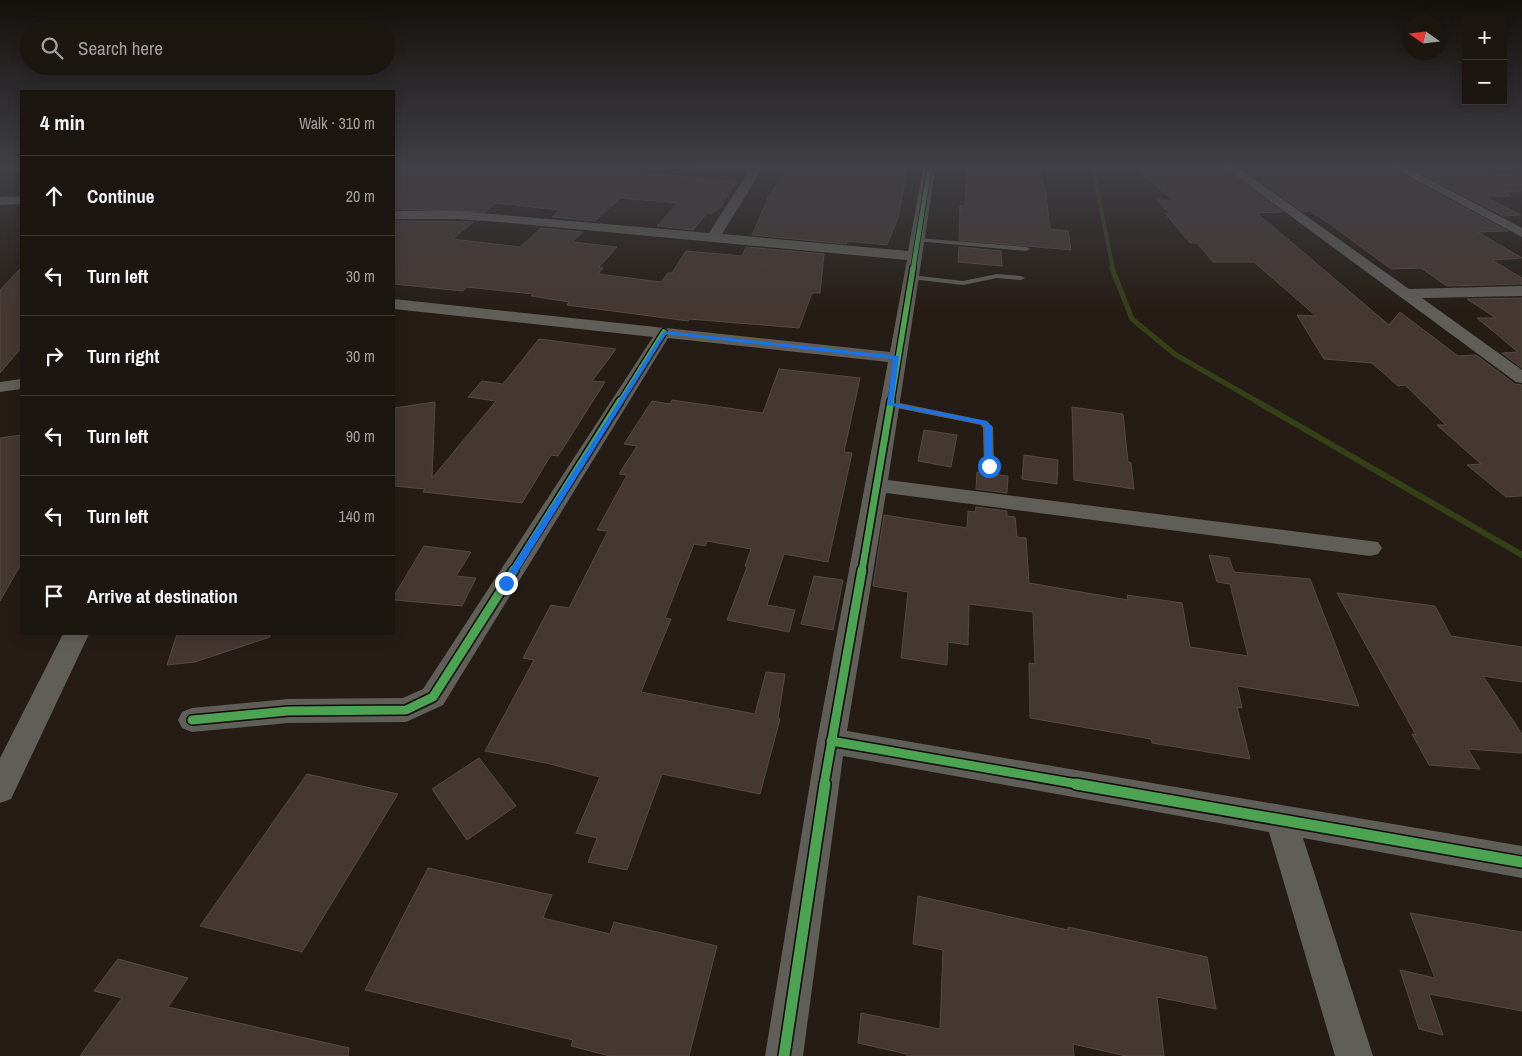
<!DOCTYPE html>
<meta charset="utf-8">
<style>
:root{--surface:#1c1610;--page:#29231e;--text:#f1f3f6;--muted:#a09f9f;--line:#3a3530}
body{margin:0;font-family:"Archivo Narrow",sans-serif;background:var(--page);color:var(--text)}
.controls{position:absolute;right:15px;top:15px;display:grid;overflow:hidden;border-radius:0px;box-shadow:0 2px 12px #0003}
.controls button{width:45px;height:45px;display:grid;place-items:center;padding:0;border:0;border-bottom:1px solid var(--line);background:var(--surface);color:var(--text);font:25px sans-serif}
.compass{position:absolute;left:1402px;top:15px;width:45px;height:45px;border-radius:50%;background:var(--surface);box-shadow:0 2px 12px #0003;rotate:284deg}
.stop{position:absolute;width:15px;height:15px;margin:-11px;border:4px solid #1a73e8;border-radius:50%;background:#fff}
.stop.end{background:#1a73e8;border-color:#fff;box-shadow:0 1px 5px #0008}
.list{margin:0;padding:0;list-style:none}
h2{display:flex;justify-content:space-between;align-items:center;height:65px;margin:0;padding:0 20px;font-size:21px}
h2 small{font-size:16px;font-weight:400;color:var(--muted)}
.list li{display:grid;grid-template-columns:32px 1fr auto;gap:15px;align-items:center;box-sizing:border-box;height:80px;padding:0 20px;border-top:1px solid var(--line)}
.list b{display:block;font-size:19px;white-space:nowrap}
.list em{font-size:16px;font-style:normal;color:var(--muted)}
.icon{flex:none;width:28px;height:28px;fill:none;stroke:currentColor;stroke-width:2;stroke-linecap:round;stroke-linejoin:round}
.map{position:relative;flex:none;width:1522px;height:1056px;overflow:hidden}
.search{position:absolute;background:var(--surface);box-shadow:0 2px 12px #0003;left:20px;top:20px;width:375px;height:55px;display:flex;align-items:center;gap:12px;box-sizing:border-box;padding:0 18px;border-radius:28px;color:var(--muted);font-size:19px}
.panel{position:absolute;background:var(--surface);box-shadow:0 2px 12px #0003;left:20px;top:90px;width:375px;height:545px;border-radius:0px}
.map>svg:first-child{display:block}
</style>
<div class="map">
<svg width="1522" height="1056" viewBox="0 0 1522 1056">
<rect width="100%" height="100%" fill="#251d15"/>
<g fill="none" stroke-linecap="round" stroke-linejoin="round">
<path stroke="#344016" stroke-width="4" d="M1092,164L1113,269"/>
<path stroke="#344016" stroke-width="5" d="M1112,268L1132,319L1176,355L1258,402"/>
<path stroke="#344016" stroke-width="6" d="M1256,401L1522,555"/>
</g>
<path fill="#453833" stroke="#544a45" d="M409,164H468L467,168L516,171L526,164H609L606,167L640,169L645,171L643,173L736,181L720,208L711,214L707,213L693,230L657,226L678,203L620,198L595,221L552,217L560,210L495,203L485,212L394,209V169H402Z
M790,164H908L898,218L887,245L847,241L846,244L752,235L768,198Z
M1129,164H1218L1283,212L1257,213L1389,325L1400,312L1458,356L1476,355L1515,384L1522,385V496L1506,497L1467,465L1481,464L1437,425H1446L1405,385L1398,386L1372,363L1324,359L1297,315L1316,316L1254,262H1213L1197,243H1190L1165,213H1169L1157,200H1173Z
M1236,164H1309L1315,168L1386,166L1508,231L1478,232L1522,258L1492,260L1522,278V284L1447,286L1421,268L1391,269L1330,224L1310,211L1303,212Z
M1475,164L1504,176L1522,169V191L1503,192L1511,196H1484L1521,215L1503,216L1407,166Z
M967,166L1040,170L1046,194L1050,229L1068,231L1071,250L959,240L960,206H965Z
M394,221L473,222L453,239L520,247L541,228L583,232L572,242L617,247L599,267L603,268L598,274L661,282L668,273H672L686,251L742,256L746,247L824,254L820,293H812L799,328L689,319L688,321L567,305L569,302L531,296L533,294L467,287L463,291L394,284Z
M959,247L1001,251L1002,266L958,262Z
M21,268V348L0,373V290Z
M1522,298V368L1502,353L1518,352L1477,318H1496L1467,299Z
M539,339L616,349L592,381L605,382L558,456L551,455L522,503L423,492L425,489L394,486V408L435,402L432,478L496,401L468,397L482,381L503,384Z
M779,369L860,378L844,452L852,453L828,562L784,554L767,605L795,610L789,632L727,620L747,567L745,566L751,549L707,541L705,546L694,544L665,618L671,619L641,692L755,714L766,672L785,674L778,718L780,719L760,794L662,774L627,870L588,862L597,838L576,833L600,777L546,763L485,751L534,660L523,658L551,605L569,608L608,531L597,530L627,475L619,474L637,446L624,444L652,401L670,404L672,400L763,413Z
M1072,407L1123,414L1128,462L1131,463L1134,489L1074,480Z
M924,430L957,435L951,467L918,461Z
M21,435V564L0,601V438Z
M1024,455L1058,460L1057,484L1022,479Z
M977,472L1008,476L1007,493L976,489Z
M976,507L1007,511V516L1015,517L1017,537L1026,538L1029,583L1128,600L1127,595L1182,603L1190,647L1248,656L1230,584L1217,582L1209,555L1229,558L1234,572L1310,579L1359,706L1237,686L1242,708L1237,707L1250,759L1152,743L1151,739L1030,718L1029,663L1035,664L1033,612L969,604L968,645L948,642L947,665L901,658L908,592L873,586L884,515L967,528L968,511L975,512Z
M424,546L471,552L456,576L476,578L462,606L394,600V596Z
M814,576L843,580L833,630L801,624Z
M1337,593L1435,606L1451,636L1522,647V682L1483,676L1522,734V753L1468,749L1480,769L1429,765L1412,734L1416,735Z
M177,634H270V637L195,662L167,665Z
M479,758L516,806L467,840L432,789Z
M307,774L398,794L302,952L200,926Z
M428,868L552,895L543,918L610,934L614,922L717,946L689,1056H610L571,1046L573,1040L365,990Z
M918,896L1068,930V927L1207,957L1216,1009L1157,997L1164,1056H1126L1073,1044L1074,1056H907V1054L858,1043L861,1013L940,1029L943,950L913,944Z
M1410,913L1522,932V1011L1429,994L1443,1035L1419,1029L1400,970L1435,978Z
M118,959L188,978L168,1007L349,1048L348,1056H80L122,998L94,991Z"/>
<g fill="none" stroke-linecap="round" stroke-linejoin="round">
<path fill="#605e59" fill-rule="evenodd" d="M918,238L1026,247L1030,249L1026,251L916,241V239Z
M997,274L1021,276L1025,278L1021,280L997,278L963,285L911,279L907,277L911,275L963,281Z
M890,401L987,421L993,427L994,466L989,469L984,466L983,428L981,425L887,406L885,404Z"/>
<path fill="#605e59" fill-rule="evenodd" d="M675,164H765L722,234L908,251L924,164H936L888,480L1378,542L1382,548L1378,554L1370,556L886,493L847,731L1522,846V878L1303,838L1373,1056H1335L1269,832L843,756L803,1056H765L817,741L888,362L668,338L443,705L406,722L288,723L192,732L182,728L178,720L182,712L192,708L288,699L403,698L423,689L653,337L394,309V299L890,352L907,260L499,222L458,219H394V211H458L709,233L748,172L681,167Z
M1220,164H1233L1409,289L1522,286V296L1422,298L1522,370V383L1516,382Z
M1386,164H1400L1522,228V237Z
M21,196V204L0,205V197Z
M21,379V389L0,392V382Z
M63,634H89L11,799L0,803V758Z"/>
<g stroke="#0f0804" stroke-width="6">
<path id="cycleway-far4" d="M913,269L930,164"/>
</g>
<g stroke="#0f0804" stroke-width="8">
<path id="cycleway-far3" d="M620,402L664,332
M891,402L913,268"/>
</g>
<g stroke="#0f0804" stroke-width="10">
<path id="cycleway-far2" d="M513,571L620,401
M862,571L891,401"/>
</g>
<g stroke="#0f0804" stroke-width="12">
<path id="cycleway-far1" d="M192,720L288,711L406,710L433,697L514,570
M831,741L1083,785
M824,785L862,570"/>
</g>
<g stroke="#0f0804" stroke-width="14">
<path id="cycleway" d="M1076,784L1522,862
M784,1056L825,784"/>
</g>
<use href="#cycleway-far4" stroke="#4ca352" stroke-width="4.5"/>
<use href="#cycleway-far3" stroke="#4ca352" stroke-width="5.5"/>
<use href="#cycleway-far2" stroke="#4ca352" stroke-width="7"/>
<use href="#cycleway-far1" stroke="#4ca352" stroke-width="9"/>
<use href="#cycleway" stroke="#4ca352" stroke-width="11"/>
</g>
<linearGradient id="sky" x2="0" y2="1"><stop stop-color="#14100c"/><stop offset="0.53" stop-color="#404046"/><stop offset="1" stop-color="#404046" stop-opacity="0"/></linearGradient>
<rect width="1522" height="312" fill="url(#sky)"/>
<path fill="#1a73e8" d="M664,331L899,356L893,403L986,421L992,427V466L989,468L985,466V427L982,424L887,405L893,359L666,334L509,586H503V581Z"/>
</svg>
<div class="controls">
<button>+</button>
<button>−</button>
</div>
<svg class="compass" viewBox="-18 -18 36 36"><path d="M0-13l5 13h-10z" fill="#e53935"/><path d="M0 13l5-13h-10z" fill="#a09f9f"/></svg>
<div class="stop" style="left:989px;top:466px"></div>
<div class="stop end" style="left:506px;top:583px"></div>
<div class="search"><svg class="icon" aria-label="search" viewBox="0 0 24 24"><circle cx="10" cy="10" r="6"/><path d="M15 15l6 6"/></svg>Search here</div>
<section class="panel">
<h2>4 min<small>Walk · 310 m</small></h2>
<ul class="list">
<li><svg class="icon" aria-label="ahead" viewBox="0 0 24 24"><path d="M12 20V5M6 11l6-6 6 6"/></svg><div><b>Continue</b></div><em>20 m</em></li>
<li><svg class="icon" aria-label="left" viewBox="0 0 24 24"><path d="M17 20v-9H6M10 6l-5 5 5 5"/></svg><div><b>Turn left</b></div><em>30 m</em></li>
<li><svg class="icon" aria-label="right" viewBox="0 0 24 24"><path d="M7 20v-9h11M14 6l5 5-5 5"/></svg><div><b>Turn right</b></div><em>30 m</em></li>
<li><svg class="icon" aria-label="left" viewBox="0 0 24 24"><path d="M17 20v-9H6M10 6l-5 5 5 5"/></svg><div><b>Turn left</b></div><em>90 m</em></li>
<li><svg class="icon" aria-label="left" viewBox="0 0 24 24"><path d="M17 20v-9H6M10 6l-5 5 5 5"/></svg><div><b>Turn left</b></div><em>140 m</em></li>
<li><svg class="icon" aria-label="arrive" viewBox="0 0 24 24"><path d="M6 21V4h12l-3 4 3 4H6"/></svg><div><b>Arrive at destination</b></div></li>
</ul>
</section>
</div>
